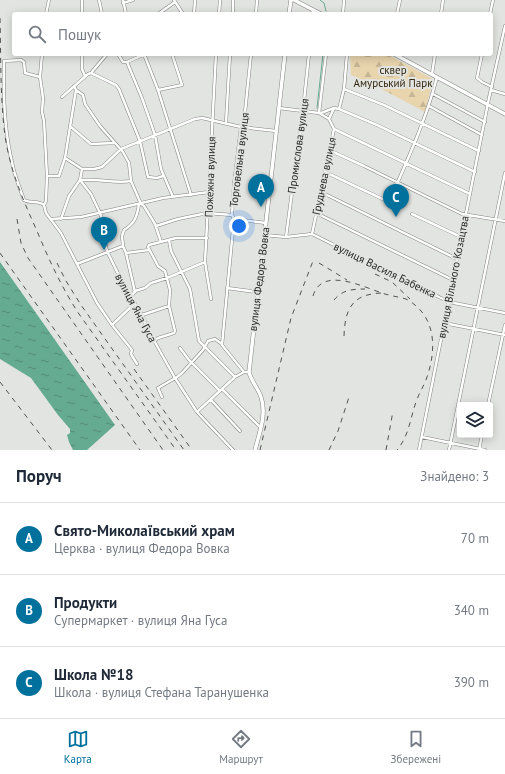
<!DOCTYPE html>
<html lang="uk">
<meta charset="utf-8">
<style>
:root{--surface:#fff;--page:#f6f6f7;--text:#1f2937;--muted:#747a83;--line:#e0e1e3;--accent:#00719c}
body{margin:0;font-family:"PT Sans",sans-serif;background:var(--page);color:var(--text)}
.controls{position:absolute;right:12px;bottom:12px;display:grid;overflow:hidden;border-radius:4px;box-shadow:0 2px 10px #0003}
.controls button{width:36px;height:36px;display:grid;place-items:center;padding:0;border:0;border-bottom:1px solid var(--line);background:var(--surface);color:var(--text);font:20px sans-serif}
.you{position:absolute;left:239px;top:226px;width:14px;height:14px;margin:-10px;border:3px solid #fff;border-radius:50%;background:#1a73e8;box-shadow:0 0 0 6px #1a73e833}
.badge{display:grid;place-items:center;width:26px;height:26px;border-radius:50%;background:var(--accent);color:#fff;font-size:13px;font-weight:700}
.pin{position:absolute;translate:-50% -33px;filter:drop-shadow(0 1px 2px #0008)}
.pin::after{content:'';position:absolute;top:21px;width:14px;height:12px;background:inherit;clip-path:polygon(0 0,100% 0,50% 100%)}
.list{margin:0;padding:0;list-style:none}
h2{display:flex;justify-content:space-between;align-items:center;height:52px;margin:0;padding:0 16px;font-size:17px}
h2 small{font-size:13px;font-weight:400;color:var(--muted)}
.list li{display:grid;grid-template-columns:26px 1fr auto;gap:12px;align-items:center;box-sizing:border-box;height:72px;padding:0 16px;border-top:1px solid var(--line)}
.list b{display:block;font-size:15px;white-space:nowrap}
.list p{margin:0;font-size:13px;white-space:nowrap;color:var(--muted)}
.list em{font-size:13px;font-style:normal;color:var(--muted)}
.icon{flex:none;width:22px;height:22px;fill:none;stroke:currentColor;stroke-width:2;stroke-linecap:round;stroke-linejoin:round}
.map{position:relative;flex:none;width:505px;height:450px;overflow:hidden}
.search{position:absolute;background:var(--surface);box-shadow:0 2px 10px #0003;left:12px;right:12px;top:12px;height:44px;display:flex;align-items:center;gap:10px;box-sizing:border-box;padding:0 14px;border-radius:4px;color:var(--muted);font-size:15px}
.sheet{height:268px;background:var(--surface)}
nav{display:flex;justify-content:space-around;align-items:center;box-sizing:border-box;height:56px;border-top:1px solid var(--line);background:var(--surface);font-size:11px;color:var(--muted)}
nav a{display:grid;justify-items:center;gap:2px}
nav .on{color:var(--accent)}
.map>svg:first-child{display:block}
</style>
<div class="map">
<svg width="505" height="450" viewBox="0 0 505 450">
<defs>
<pattern id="forest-firs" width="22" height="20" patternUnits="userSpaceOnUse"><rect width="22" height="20" fill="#e8d4ad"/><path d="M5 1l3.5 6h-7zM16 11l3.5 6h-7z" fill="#c7b695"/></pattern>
<pattern id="water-ripples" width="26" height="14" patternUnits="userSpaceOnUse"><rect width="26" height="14" fill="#65ab92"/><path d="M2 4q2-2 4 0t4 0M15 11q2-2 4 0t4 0" fill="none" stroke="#538b77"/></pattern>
</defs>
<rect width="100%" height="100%" fill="#e2e4e1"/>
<path fill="url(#forest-firs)" d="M350,54H387L433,79L425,112L372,84L351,75Z"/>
<path fill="url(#water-ripples)" d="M0,262L115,425L87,450H73L69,442L67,435L70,433V429L58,415L31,378L0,359Z"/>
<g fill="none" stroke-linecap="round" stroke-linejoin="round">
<path stroke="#65ab92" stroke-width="1" d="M320,0L324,3L326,11
M317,108L323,54"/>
<g stroke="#838482" stroke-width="3.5">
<path id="street" d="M82,0V14
M99,0L102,14
M123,0L126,14
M174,0L183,14
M123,3L133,0
M46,14L49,0
M158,14L175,2
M194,14L195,0
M219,14L220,0
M233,14V0
M256,14L257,0
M312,14L313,10
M343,14L344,0
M397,14L400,0
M441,14L443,0
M490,14L493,0
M42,54L40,77L43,98L42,112L44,121L47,176L46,201L44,205L46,213L61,233L97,303L112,325L132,350L131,354L137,364
M82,54V69L85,76
M118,54L123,62H127
M144,54L158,90L191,195
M482,54L477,78L482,82L492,87
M127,62L142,98L155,135L161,169L173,197
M127,62L145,54
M91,73L116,85L119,89L140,141L148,177L157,178L163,176
M432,74L435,54
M40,77L25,73L24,62L21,60L4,61C3,95 4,129 12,162C14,175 20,188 24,200C31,204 37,200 44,205
M74,86L76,90L83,95L85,104L100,126L123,152L129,163L131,181L141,204L144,206L155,224L161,242
M344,89L384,105L479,151
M76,90L65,158L82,169L80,180L91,194L100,213L103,222V234L107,251L126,290L142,315L147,328L175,378L197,412L233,450
M158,90L182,85L172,54
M491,90L505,94
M433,94L485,122
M62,97L88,74L91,73L107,54
M429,106L482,135
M279,108L319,113L329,119
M339,109L377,125L475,172
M319,113L326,54
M321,113L334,108
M226,123L230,54
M71,127L91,144L115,143
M334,129L470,194
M329,150L364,166L462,214L505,221
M82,169H94L102,167L121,149L195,119L202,118L241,127L276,131
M325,172L389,202C407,161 426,120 437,77
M47,176H59L65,158
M321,192L457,259
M316,213L453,280
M412,214L461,237
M51,219L81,217L163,198L209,192
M61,219L69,196L80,180C98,178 114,184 131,181
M234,219L266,223
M156,226L178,219L207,213L232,215
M312,234L334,129L329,119L334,108L339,109L344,89L347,54
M264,235L286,237L312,234L449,302L505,313
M286,237L303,110L309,54
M169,240L171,251L190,289L199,341L235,377
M126,253L149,250
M77,264L123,246
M227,288L257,292
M135,292L126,253L123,246L122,236L124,230C135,223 137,217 139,204
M131,297L135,291L145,288L151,283L167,278L205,262
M211,299L205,262L216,54
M142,315L169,306
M444,323L505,335
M112,325L135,303
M154,341L158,338L174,333L175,331L169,306L170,290L165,271L158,266L148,247L149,245L176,238H207
M180,348L189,360L220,391
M249,372H244L222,345L234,219L232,215L234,184L241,127L244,122L251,54
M222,389L261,428
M162,397L158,388L177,377L182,373L203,350L208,341L215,339L222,344
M211,400L240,431
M488,405L505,325
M197,412L235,377L244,372
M422,437L485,450
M419,450L489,98L505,26
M449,450L505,173
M479,450L482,435"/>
</g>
<g stroke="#838482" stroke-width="4.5">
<path id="secondary" d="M294,0L321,14
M289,14L291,0
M394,54L505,114
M255,450C259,434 267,414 261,397C258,388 251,381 249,372L285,54"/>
</g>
<use href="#street" stroke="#fff" stroke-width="2.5"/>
<use href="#secondary" stroke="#fff" stroke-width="3.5"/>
<path stroke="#525352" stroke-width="1" stroke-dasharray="5 5" stroke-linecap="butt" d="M0,18C1,57 0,97 5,136C10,170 23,200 37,231C49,260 62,288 79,314L176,450
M17,219L21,243L28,258L163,450
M0,253L140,450
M57,263L66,281L81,305L184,450
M319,263L347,280
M375,274L392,282L410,299
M313,296C322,265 365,288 385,294C392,296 399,297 406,299C436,315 437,348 427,377C424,386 419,393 416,402C410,419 409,436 397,450
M334,300C342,290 352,289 365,289
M344,336C345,310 351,294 382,293
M134,369L192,450
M0,382L52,450
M260,450L291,318L313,261
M329,450L338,431L350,394
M386,450L393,411"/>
</g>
<g text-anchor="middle" stroke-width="4" stroke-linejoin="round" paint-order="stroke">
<g font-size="11" fill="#34270d" stroke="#e2e4e1">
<text x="393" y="74">сквер<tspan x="393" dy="13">Амурський Парк</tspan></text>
</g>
<g font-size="11" fill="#282928" stroke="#e2e4e1">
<text transform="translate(298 146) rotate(-82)" y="4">Промислова вулиця</text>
<text transform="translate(239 160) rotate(-83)" y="4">Торговельна вулиця</text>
<text transform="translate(324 176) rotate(-78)" y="4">Груднева вулиця</text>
<text transform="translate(210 177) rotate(-88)" y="4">Пожежна вулиця</text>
<text transform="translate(385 270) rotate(26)" y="4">вулиця Василя Бабенка</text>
<text transform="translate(453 277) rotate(-79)" y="4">вулиця Вільного Козацтва</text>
<text transform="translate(259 279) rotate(-83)" y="4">вулиця Федора Вовка</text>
<text transform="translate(136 308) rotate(62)" y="4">вулиця Яна Гуса</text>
</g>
</g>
</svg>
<div class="controls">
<button><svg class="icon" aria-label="layers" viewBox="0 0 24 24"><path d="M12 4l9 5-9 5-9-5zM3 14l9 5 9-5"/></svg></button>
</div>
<div class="you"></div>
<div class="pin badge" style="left:261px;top:207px">A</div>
<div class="pin badge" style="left:104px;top:250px">B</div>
<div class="pin badge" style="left:396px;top:217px">C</div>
<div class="search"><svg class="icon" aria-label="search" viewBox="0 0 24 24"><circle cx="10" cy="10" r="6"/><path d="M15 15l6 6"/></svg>Пошук</div>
</div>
<section class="sheet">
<h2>Поруч<small>Знайдено: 3</small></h2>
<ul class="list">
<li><span class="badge">A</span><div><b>Свято-Миколаївський храм</b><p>Церква · вулиця Федора Вовка</p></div><em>70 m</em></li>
<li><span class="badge">B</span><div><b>Продукти</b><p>Супермаркет · вулиця Яна Гуса</p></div><em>340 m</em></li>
<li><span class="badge">C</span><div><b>Школа №18</b><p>Школа · вулиця Стефана Таранушенка</p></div><em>390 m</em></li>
</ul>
</section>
<nav>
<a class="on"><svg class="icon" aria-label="map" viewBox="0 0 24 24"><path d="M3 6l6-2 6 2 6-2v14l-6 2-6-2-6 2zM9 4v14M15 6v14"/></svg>Карта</a>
<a><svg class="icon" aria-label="directions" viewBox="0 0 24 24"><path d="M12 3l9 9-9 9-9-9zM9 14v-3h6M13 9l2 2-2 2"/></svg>Маршрут</a>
<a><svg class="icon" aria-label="saved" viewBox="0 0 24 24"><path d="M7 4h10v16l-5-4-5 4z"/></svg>Збережені</a>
</nav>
